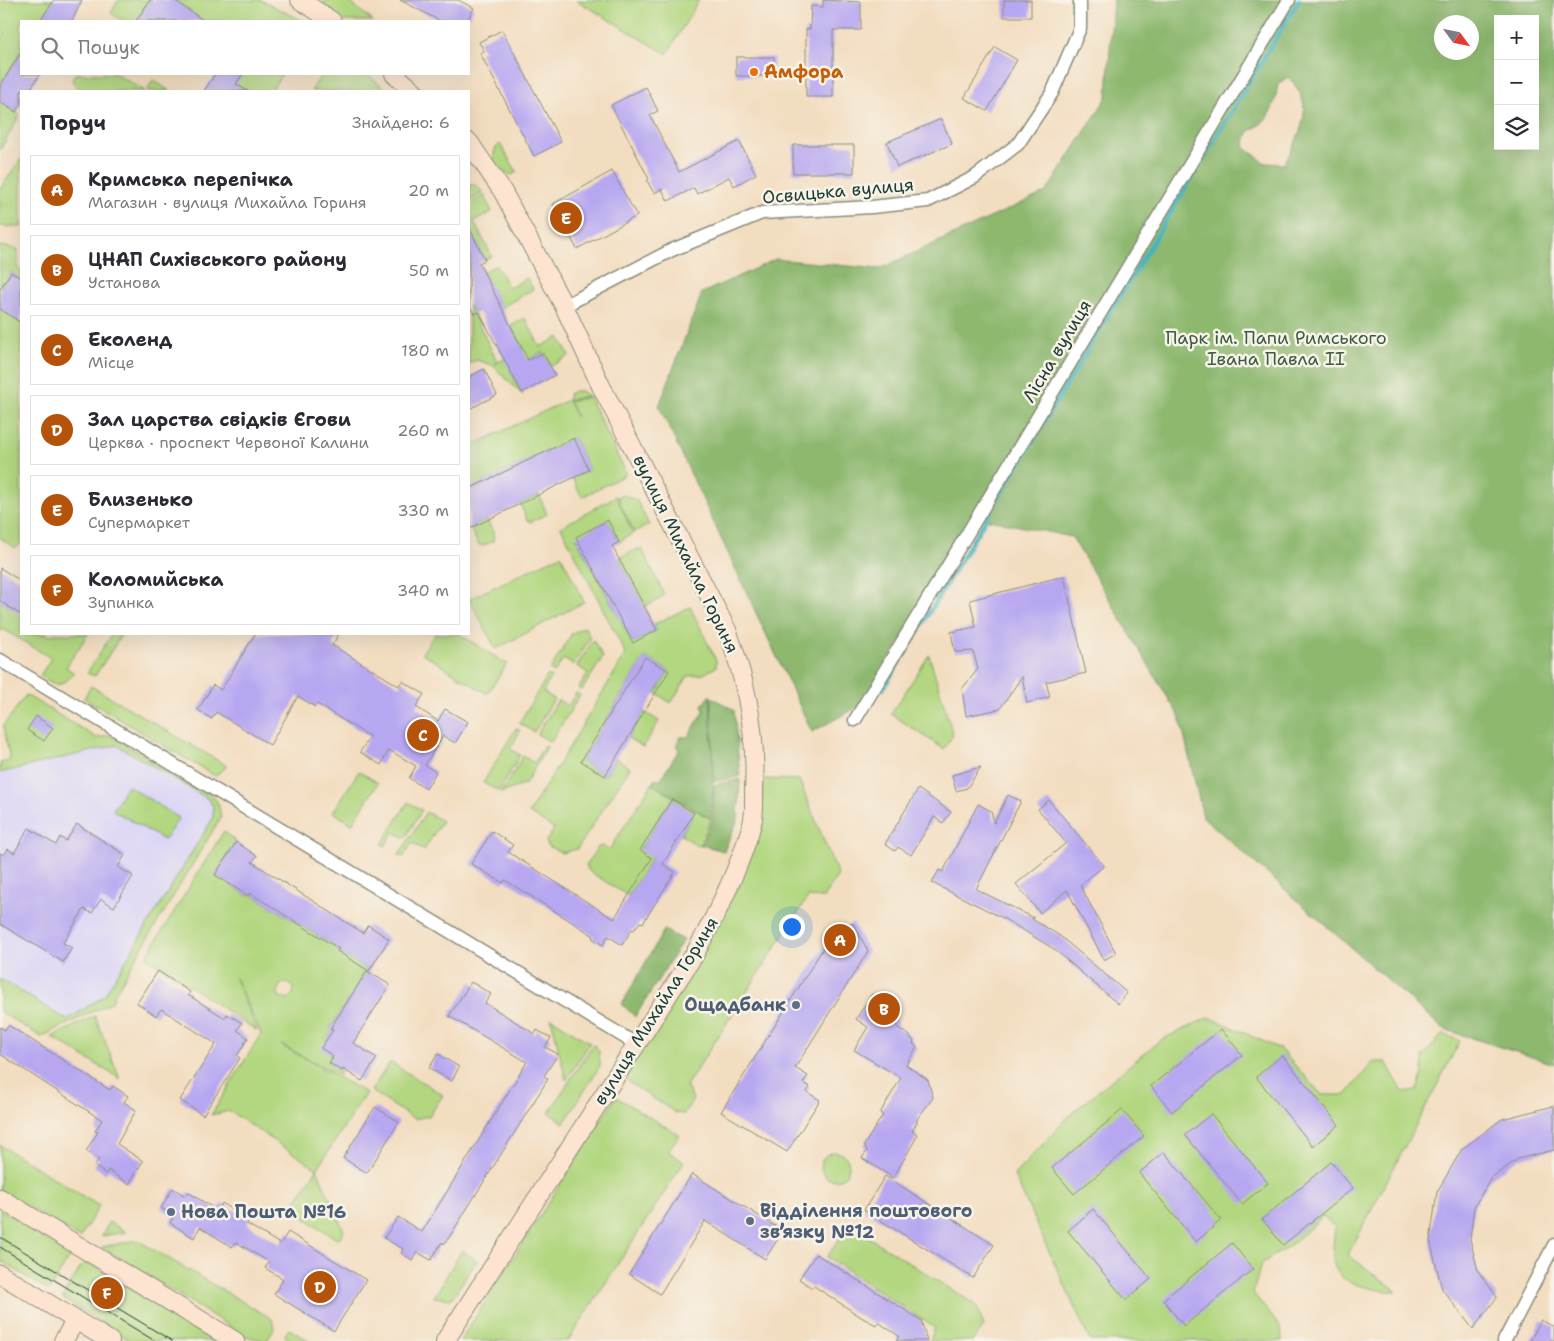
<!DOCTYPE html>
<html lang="uk">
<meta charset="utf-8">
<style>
:root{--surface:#fff;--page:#f2f2f3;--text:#2b2b33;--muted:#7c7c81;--line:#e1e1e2;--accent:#b45309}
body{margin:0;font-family:"Shantell Sans",sans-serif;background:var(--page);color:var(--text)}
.controls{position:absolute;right:15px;top:15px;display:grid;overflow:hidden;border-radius:0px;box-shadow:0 5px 20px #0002}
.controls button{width:45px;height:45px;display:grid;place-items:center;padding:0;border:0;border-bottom:1px solid var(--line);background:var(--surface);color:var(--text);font:25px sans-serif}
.compass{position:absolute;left:1434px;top:15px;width:45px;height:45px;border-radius:50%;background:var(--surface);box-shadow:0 5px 20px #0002;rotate:123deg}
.you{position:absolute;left:791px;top:926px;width:18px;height:18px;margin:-12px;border:4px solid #fff;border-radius:50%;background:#1a73e8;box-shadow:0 0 0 8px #1a73e833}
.badge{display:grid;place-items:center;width:32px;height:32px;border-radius:50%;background:var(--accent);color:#fff;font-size:16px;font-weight:700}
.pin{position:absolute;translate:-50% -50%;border:2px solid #fff;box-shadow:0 1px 5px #0006}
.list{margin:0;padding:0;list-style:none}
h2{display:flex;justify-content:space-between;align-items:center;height:65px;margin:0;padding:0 20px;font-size:21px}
h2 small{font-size:16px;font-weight:400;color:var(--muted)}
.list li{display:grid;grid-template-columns:32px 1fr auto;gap:15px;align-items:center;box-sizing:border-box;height:70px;margin:0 10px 10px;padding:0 10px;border:1px solid var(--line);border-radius:0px}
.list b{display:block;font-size:19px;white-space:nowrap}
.list p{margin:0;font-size:16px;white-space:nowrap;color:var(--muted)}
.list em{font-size:16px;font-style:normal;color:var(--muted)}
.icon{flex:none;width:28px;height:28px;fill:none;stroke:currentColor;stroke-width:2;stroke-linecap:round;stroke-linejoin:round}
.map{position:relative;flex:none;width:1554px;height:1341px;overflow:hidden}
.search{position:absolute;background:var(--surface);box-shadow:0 5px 20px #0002;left:20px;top:20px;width:450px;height:55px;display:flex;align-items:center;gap:12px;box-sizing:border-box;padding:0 18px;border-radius:0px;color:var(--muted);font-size:19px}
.panel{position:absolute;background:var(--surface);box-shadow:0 5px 20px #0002;left:20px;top:90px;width:450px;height:545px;border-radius:0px}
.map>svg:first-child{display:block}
</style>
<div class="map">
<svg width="1554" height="1341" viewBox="0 0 1554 1341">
<rect width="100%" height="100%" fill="#f7f3e8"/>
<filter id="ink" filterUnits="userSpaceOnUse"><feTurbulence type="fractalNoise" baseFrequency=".02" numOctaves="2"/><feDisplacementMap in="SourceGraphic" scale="10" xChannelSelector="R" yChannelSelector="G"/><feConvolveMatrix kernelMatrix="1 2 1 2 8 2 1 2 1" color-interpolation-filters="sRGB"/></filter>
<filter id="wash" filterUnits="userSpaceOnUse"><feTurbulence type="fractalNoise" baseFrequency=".0096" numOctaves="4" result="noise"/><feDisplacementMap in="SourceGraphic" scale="20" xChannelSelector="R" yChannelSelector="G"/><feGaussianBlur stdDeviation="1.12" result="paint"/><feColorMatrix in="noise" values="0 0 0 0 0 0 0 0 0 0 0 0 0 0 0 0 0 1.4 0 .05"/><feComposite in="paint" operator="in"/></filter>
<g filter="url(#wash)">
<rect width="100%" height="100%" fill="#f3ddc0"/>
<path fill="#dcd6f6" d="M117,745L207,798L213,806V818L104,996L67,1020L0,979V773Z"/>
<path fill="#b2d780" stroke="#688a5a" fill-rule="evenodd" d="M2,0H54L40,21H21V52L0,86V42L5,33L0,26V2Z
M118,0H150L136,21H123L111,13Z
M174,0H261L303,21H204Z
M324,0H347L373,21H342L325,8Z
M576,0H699L667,54Z
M75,74H116L145,91H78L72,80Z
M240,74H282L271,91H235L238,85L236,84Z
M322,74H367L388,91H311Z
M153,80L170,91H147Z
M0,102L20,115L0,150Z
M500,144L517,172L512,175L498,169L493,161L495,149Z
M21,159V227L0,226V189Z
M469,185H475L483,192L469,202Z
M484,195L492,212L474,221L469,216V205Z
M474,222L492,256L485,260L474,237L469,240V224Z
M0,246L18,249V268L21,271V278L11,272L0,289Z
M496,265L509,288L527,278L533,289L501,308L483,272Z
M469,305L497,361L495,364L523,348L511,326L525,318L540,347L559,337L569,356L551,366L543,352L510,370L523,395L492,365L476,360L469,364Z
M0,309L21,323V544L15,548L0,538Z
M574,391H581L588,396L568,400L569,394Z
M589,397L625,471V475L582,497L572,478L589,470L574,438L469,489V447L568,400L576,417L569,401Z
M539,495L547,514L531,522L527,520L520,504Z
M624,495L637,501L649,525L634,532L617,497Z
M616,496L633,533L619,542L608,520L576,538L633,643L657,630L654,624L690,607L716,660V667L704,674L688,676L671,703L656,693L669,671L645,657L581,761L605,776L616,758L630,768L577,849L562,853L548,846L546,841L554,829L529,813L626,654L561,527Z
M487,520L494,534L493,541L482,546L478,544L470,528Z
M642,549L664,594L660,599L644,607L619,558L635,550Z
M561,555L584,602L496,649L469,599Z
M0,601L21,614V634H47L51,636L52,634H88L66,667L74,673C60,689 57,686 40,676L51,658L3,629L0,632Z
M585,627L590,638L574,665L563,659L554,673L550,670L572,633Z
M112,634H122L95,676L87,673Z
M435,634H459L507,664L487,694L422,653Z
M593,640L603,657L582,690L579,688L588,673L577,666Z
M929,655L953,735L944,749L891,714Z
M548,675L551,677L543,692L554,699L534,732L519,723Z
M91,686L227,766L215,776L84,698Z
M576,693L580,695L551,742L537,734L558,700L568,706Z
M26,695L97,738L109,735L212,795L218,803L221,817L115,993L112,1002L41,1037L0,1012V979L67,1020L104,996L213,818V806L207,798L117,745L0,773V763L10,760L3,726Z
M644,712L659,721L643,747L628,738Z
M516,728L520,731L510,749L520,755L499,791L483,783Z
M544,746L547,747L525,784L501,793L523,756L534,763Z
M359,771L378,783L352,824L333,812Z
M763,779L799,780L838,875L823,898L808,897L686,1086L693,1099L684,1114L676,1113L630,1083L626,1078V1072L759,819Z
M652,784L711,819L699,846L681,835L694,813L672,799L640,849L652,858L628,896L589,871L586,865L597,848L602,846L609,850Z
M127,785L179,818L164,840L113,810Z
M408,802L422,810L405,838L394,832L385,846L382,844Z
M426,812L442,821L424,850L412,843L403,857L399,855Z
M224,831L236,842L215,875L248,896L250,893L339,949L337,951L369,971H367L330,1028L333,1030L322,1048L333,1056L329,1063L341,1071L339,1075L281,1045L366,1093L317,1169L344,1231L338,1240L291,1209L317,1169L229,1111L211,1115L261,1034L235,978L257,1031L146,957ZM283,983H289L294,989L293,994L288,999L280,997C276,992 278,986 283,983Z
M95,1016L120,1079L52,1037Z
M1209,1017L1280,1049L1322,1095H1346L1373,1062H1386L1403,1092L1417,1090L1423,1073V1056L1443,1034L1460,1041L1348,1255L1397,1291C1384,1292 1374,1289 1362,1286C1327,1277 1332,1258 1335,1227L1323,1216L1292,1244L1261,1264L1253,1293L1281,1328L1282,1341H1090L1014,1175L1073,1112L1159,1041Z
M551,1018L590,1043L566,1080Z
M593,1044L599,1051L600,1066L564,1123L549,1113Z
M390,1062L443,1095L429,1116L414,1119L371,1091Z
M616,1097L679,1135L668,1151L684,1162L568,1341H460Z
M0,1145L99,1206L80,1238L0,1190Z
M821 1166a14 14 0 1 1 28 0a14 14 0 1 1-28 0Z
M0,1209L72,1253L49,1291L0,1260Z
M109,1222L126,1232L102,1236Z
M849,1225L976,1305L984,1326L973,1341H930L935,1328L827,1257Z
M137,1240L272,1319L274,1328L267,1341L245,1336L102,1247Z
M462,1250L477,1261L451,1299L434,1297Z
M85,1260L215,1341H131L62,1298Z
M289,1329L309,1341H289L285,1335Z"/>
<path fill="#8db86e" stroke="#567a51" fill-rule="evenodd" d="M1113,0H1554V1064L1443,1029L1203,817L1180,718L1072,537L975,517L861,705L812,732L659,406L702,293L776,259L879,269L1046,192L1107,97ZM1498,19H1535V146H1498ZM1442,22H1472V52H1442ZM1288,77C1317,106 1301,132 1284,164L1265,163L1244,147L1248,132C1271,120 1274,108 1278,84Z
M710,695L713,784L711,819L652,784L654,780H660L679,750L676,745L680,737H688L704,711L702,705Z
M711,697L734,710L740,776L714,782Z
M740,779L738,819L724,851L701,845L713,819L714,785Z
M664,930L683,940L635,1017L622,1004Z"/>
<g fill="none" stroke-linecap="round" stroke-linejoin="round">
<path stroke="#44b3be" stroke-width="4.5" d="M883,689L1299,0"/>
</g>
<g id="blocks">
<path fill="#b7a7f1" d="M54,0H82L72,21H40Z
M150,0H174L204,21H136Z
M400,0H458L474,8L467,21H440Z
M823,0L861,2V30H833V97H806V29H810L811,6L823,7Z
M1004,0H1031V17H1004Z
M502,30L561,142L534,156L480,53L484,51L479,42Z
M995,47L1017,60L987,111L964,98Z
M21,52V74H40L29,91H21V104L16,112L0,102V86Z
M736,57H774L773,76H736Z
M215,74H243L236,84L248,91H204Z
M646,87L658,111L650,115L679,172L739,141L756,174L734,186L729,177L697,194L694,188L668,201L662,189L654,193L647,181L649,179L611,105Z
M941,119L952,144L897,167L887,142Z
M793,145H854V173H793Z
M612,171L637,216L577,249L553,204Z
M469,227L485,260L479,263L528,360L543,353L555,375L522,393L479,312L474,314L469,305Z
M11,272L21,278V323L0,309V289Z
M484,369L497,395L469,409V377Z
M574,438L589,470L469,529V489Z
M608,520L619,542L612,546L657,630L633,643L576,537Z
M0,568L21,581V615L0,601Z
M1064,576L1086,673L1046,682L1050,697L1027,703L1022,676L1000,709L966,716L962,689L978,669L973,651L955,652L951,632L976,627L970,600Z
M255,634H339L332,645L399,686L402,681L424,694L416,707L438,721L445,709L468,722L455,743L443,736L425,765L436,772L426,789L409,778L416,766L389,750L381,765L360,752L370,737L317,704L315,707L298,696L270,745L216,712L212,719L198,710L213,685L221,690Z
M645,657L669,671L605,776L581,761Z
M36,716L53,728L44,741L27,730Z
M981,767L967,788L956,791L952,775Z
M918,789L951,812L943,823L934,817L911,855L898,847L895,851L885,844Z
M1008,795L1021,801L976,889L1034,918L1032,919L1060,936L1127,993L1118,1004L1054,949L1003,918L932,883L939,870L943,872L978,804L991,811L994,823Z
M672,799L694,813L663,864L675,872L643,923L640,922L634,930L632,929L622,945L608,936L603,945L592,938L594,936L505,880L503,883L471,864L492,831L513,845L508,852L614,919L652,858L640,850Z
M1049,800L1104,866L1080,885L1116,953L1104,960L1067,890L1040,913L1016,884L1066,843L1038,809Z
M77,824L125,855L118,867L133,876L114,907L101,899L92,913L84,909L63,943L72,948L63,962L0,924V853L4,855L8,849L14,853L29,828L56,845L60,837L66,841Z
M236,842L257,856L252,862L363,933L368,925L389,939L369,971L337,951L339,949L250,893L248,896L215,875Z
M853,923L868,951L795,1068L808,1076L803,1083L810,1087L807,1092L820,1100L787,1152L721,1112L832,934Z
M158,971L190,992L188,995L225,1018L227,1014L242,1023L237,1030L248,1038L237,1056L240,1058L203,1115L180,1100L216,1044L161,1009L156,1016L137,1003Z
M367,971L390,985L353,1043L377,1058L362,1081L343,1069L342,1071L329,1063L333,1056L321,1048L333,1030L330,1029Z
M471,982L491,994L485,1003L535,1034L537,1030L551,1038L545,1047L558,1054L544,1076L548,1079L450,1236L444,1244L442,1242L431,1260L417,1252L412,1260L401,1253L403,1249L384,1238L398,1217L422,1232L527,1062L449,1016Z
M872,994L893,1007L898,1028L909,1035L914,1042L913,1044L917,1047L906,1065L928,1080L933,1098L917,1119V1122L912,1131L917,1134L915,1140L893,1178L862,1158L867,1151L864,1145L883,1115L880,1113L901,1078L854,1050L868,1027L856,1019Z
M8,1025L110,1090L113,1086L128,1096L124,1102L136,1110L117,1144L143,1161L129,1184L108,1170L106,1174L94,1166L99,1159L86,1151L98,1132L95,1131L102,1120L0,1054V1027L5,1030Z
M1221,1029L1242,1055L1172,1112L1151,1086Z
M438,1054L459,1067L452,1081L429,1068Z
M1282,1055L1339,1125L1313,1146L1256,1077Z
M1554,1106V1150L1518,1159L1491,1178L1474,1207L1470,1239L1478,1271L1497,1297L1473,1329L1442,1289L1430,1241L1437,1192L1462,1149L1502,1119Z
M375,1107L399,1122L367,1173L343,1158Z
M1122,1110L1144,1136L1074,1194L1052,1168Z
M1211,1114L1268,1183L1242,1204L1185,1135Z
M1164,1152L1221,1220L1196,1242L1139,1173Z
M1331,1162L1353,1188L1283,1245L1262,1219Z
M692,1174L783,1231L765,1259L705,1221L660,1294L629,1274Z
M885,1176L994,1245L973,1278L864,1210Z
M173,1188L185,1196L188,1192L218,1211L222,1203L250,1220L247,1224L280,1244L288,1232L366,1280L334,1331L274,1294L283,1279L265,1268L269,1262L236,1242L232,1247L200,1227L194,1238L170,1223L174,1216L161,1208Z
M1093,1209L1151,1279L1126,1300L1068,1231Z
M1232,1243L1253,1269L1184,1326L1163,1300Z
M816,1254L921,1320L927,1341H896L899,1336L878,1322L876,1325L861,1317L814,1286L812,1288L799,1279Z
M1541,1320L1554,1327V1341H1530Z"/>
</g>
</g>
<g filter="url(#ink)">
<use href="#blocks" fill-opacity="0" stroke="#898d7a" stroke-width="1"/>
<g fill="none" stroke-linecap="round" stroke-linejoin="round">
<g stroke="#898d7a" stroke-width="15">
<path id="street" d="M564,306L672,250L762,213L872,207L928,201L975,177L1018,144L1052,93L1080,28V0
M0,660L636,1044
M855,720L1289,0
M1504,1341L1554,1245"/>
</g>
<g stroke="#898d7a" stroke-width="20">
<path id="secondary" d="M300,0L332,21
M394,74L414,91
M0,1198L235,1341
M0,1274L110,1341
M63,1341L76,1320
M445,1341L694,955C717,914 739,870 752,824C755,813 754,800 754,790C757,734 747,682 727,630L601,386L564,306L503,192L469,142"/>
</g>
<use href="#street" stroke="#fff" stroke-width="12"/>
<use href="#secondary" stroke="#fde4d1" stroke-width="18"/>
<path stroke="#1f3d34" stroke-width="1" d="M0,1237L172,1341
M0,1247L155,1341"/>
</g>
</g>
<circle fill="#e8710a" stroke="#f7f3e8" stroke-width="2" cx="754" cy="72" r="5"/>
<g fill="#5c6f8a" stroke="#f7f3e8" stroke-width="2">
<circle cx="796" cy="1005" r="5"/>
<circle cx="171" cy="1212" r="5"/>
<circle cx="750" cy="1221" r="5"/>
</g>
<g text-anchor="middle" stroke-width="5" stroke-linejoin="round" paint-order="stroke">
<g font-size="18" font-weight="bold" fill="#c56008" stroke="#f7f3e8" text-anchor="start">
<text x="764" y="78">Амфора</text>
</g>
<g font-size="18" fill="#1f3d34" stroke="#f7f3e8">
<text transform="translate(838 191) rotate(-5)" y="6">Освицька вулиця</text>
<text transform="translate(1057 351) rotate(-59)" y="6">Лісна вулиця</text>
<text transform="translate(686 554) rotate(64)" y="6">вулиця Михайла Гориня</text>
<text transform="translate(656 1011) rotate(-58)" y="6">вулиця Михайла Гориня</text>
</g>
<g font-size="18" fill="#3c5c43" stroke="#f7f3e8">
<text x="1276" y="344">Парк ім. Папи Римського<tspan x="1276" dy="21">Івана Павла ІІ</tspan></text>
</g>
<g font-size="18" font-weight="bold" fill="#4e5e75" stroke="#f7f3e8" text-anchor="start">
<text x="786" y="1011" text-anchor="end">Ощадбанк</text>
<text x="760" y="1217">Відділення поштового<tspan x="760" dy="21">зв’язку №12</tspan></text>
<text x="181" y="1218">Нова Пошта №16</text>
</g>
</g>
</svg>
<div class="controls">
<button>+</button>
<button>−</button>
<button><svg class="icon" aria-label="layers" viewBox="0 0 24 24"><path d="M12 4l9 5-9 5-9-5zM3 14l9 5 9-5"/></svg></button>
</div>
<svg class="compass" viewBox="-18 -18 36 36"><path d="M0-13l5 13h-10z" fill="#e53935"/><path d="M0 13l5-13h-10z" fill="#7c7c81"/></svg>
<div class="you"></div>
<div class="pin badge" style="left:840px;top:940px">A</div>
<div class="pin badge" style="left:884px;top:1009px">B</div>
<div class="pin badge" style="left:423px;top:735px">C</div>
<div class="pin badge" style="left:320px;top:1287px">D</div>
<div class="pin badge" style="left:566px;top:218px">E</div>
<div class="pin badge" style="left:107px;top:1293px">F</div>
<div class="search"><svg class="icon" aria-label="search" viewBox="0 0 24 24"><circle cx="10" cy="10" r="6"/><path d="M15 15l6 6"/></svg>Пошук</div>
<section class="panel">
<h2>Поруч<small>Знайдено: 6</small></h2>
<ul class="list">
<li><span class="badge">A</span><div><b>Кримська перепічка</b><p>Магазин · вулиця Михайла Гориня</p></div><em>20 m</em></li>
<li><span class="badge">B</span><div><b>ЦНАП Сихівського району</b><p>Установа</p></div><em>50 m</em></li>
<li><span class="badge">C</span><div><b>Еколенд</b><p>Місце</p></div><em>180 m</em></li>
<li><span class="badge">D</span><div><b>Зал царства свідків Єгови</b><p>Церква · проспект Червоної Калини</p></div><em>260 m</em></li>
<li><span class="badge">E</span><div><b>Близенько</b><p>Супермаркет</p></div><em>330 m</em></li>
<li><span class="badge">F</span><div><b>Коломийська</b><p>Зупинка</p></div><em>340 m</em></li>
</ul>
</section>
</div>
